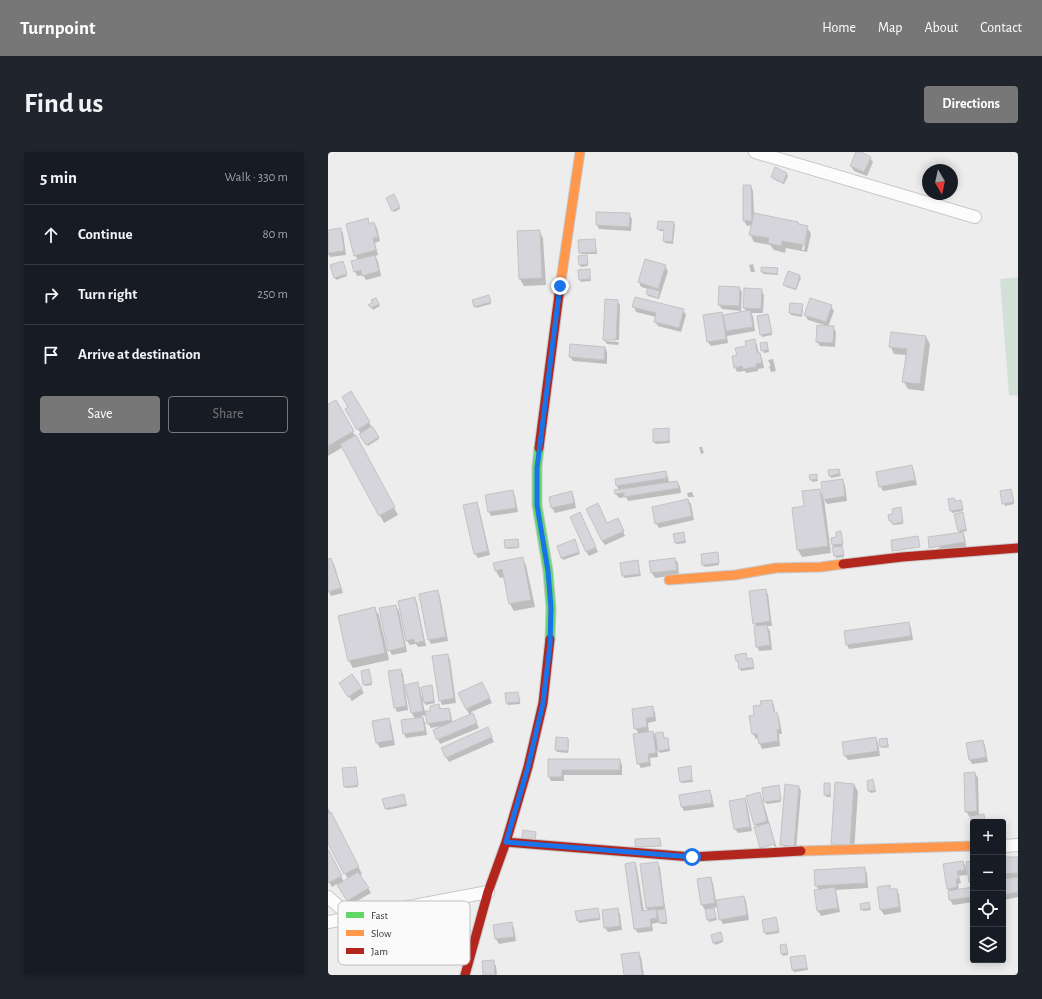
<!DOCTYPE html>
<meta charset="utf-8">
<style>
:root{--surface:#171b24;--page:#20242c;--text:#f1f3f6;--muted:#9ea1a6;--line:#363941;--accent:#777778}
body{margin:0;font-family:"Alegreya Sans",sans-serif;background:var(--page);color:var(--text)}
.controls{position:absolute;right:12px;bottom:12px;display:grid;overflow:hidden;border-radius:4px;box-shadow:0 2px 10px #0003}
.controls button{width:36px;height:36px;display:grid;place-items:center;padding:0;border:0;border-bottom:1px solid var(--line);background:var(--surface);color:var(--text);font:20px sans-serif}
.compass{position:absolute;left:594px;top:12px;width:36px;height:36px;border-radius:50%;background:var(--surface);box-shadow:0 2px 10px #0003;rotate:171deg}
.stop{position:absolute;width:12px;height:12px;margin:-9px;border:3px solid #1a73e8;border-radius:50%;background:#fff}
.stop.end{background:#1a73e8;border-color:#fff;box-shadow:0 1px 4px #0008}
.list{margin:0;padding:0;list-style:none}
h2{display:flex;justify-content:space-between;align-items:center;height:52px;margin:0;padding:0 16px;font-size:17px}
h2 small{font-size:13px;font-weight:400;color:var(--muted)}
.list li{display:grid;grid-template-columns:26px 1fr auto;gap:12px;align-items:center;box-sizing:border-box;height:60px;padding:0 16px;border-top:1px solid var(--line)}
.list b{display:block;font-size:15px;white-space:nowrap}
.list em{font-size:13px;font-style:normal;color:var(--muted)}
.actions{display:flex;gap:8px;padding:12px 16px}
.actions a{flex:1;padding:9px 0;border:1px solid var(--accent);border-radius:4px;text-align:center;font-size:14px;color:var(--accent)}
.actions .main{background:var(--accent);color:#fff}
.icon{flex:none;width:22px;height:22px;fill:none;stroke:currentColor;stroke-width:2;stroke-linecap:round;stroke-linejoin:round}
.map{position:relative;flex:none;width:690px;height:823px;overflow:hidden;border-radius:4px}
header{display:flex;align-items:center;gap:24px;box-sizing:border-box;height:56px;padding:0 20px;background:var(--accent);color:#fff}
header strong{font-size:19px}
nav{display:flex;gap:22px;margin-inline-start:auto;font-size:14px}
.intro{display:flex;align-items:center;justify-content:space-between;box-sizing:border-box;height:96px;padding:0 24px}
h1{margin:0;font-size:28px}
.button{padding:10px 18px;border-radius:4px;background:var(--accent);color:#fff;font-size:14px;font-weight:700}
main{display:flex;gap:24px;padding:0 24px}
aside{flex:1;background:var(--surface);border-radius:4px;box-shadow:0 2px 10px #0003}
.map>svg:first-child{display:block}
</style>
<header>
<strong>Turnpoint</strong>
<nav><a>Home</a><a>Map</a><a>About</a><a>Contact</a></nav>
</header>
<div class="intro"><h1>Find us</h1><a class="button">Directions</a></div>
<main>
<aside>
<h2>5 min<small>Walk · 330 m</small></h2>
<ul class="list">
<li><svg class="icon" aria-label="ahead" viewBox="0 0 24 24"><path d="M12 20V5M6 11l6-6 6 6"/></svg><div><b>Continue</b></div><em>80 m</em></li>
<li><svg class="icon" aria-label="right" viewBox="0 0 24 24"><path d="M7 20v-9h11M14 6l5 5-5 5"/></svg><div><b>Turn right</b></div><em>250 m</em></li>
<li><svg class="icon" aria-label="arrive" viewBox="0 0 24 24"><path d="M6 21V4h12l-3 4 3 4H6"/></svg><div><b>Arrive at destination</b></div></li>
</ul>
<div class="actions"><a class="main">Save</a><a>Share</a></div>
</aside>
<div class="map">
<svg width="690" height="823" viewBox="0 0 690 823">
<rect width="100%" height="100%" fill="#ededee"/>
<path fill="#d3e0d8" d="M690,125V244L681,243L672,127Z"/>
<path fill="#0003" fill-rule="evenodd" d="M530,0L542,6L545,10L539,24L526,19L523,14Z
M459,22L460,24L456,32L445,27L444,25Z
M423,34L425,39L426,62L470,70L471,73L479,75L483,82L479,100L458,96L457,101L446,98L442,93L426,90L422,82L424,73L419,74L416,69ZM477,80H479L476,98H474Z
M65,44L72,57L66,60L59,47Z
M301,62L304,67L303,79L271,77L269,73Z
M39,67L42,72L46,71L49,76L52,89L47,91L50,103L47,104L50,109L53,124L38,128L35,123L29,124L27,119L30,108L27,103Z
M346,71L347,73L345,92L337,91L336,89L337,79H332L330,77Z
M12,77L15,81L18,103L2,105L0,102V79Z
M211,79L215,86L218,133L196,134L192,127Z
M267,88L269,102H253L252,100Z
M259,106L260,114L253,115L252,113Z
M425,112L427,120H423L421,113Z
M15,113L19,124L8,128L3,114Z
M337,114L340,119L331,147L320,144L319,142L320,137L313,135L311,130Z
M434,116L449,117L450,123L435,122Z
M261,119L263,129L253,130L252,128Z
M472,124L473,126L468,138L458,135L457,133Z
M411,136L414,140L413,159L394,157L391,153Z
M433,138L436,143L435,161H423L425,164L427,179L399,184L400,191L383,194L380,190L394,161L395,164L419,160L416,156Z
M162,146L163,152L148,156L147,154Z
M48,147L52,154L45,158L42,153L45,151Z
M289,149L292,153L291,188L278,187V189L291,190L290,193L279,192L276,188Z
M463,152L474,153L475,155L474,165L463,163L462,161Z
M503,154L506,159L500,175H505L508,180L507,195L492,194L489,190L500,174L480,168L477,163Z
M306,155L355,158L358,163L353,180L330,174L327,170L328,165L308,160Z
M430,165L441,166L444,183L434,185Z
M598,185L602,192L596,239L580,237L576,230L579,203L566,202L562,194Z
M427,188L429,193L431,202L434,206L436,216L430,217V219L418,221L417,219L409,220L407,215L410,204Z
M439,191L441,200L436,201L433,192Z
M277,195L279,200V212L245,209L242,205Z
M445,207L448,219L443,220L441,214H443L440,208Z
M23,241L51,287L40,294L18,257L21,255Z
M7,249L29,287L70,363L56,371L15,295L0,304V254Z
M340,277L342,291L327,292L326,278Z
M371,295H374L376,301L373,302Z
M583,314L586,319L589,333L555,339L552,334Z
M511,318L513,324L503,326L502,324Z
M337,320L340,325L341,331L349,330L352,334L353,341L300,349L298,345L291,346L288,342L291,338L289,334Z
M488,323L490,329L484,330L482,324Z
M514,328L517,333L519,349L499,352L496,347L503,401L474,405L470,398L477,355L491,338L496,345Z
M673,339L684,340L686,352L677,354Z
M185,340L187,344L190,360L163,364L161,360Z
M364,340L366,345H360L359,341Z
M243,341L246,345L248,356L227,361L224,356L222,346Z
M626,347L627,350L633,349L635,359L624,361L621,348Z
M360,348L363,352L366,368L331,376L328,371Z
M149,352L151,356L162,403L150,406L147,402L136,354Z
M573,358L575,372L566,373L562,369L561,363H566Z
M635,363L639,379L634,380L637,385L638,395L605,400L632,381L631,379Z
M254,366L270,400L261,404L258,399Z
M279,372H292L297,384L277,393L274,389Z
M512,380L515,394H513L516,405L508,406L505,393Z
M356,382L358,391L349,392L348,391Z
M190,388L191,396L179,397L178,395Z
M248,391L252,402L235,408L234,406Z
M389,401L391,413L377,415L375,413Z
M194,406L198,413L207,455L186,459L182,452L176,425L172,426L168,419Z
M347,407L350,411L351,423L327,426L324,421L323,410Z
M0,408H3L6,412L15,441L3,444L0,438Z
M309,410L313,424L296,426L293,412Z
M437,438L440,442L444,474H439L442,479L444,498L431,499L429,494V475L426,471Z
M109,440L112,444L120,489L103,492L101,488L93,443Z
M87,446L89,451L98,494L90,495L88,492L82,493L79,489Z
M68,454L71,459L79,500L64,503L61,498Z
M46,456L51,463L61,508L25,516L21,509L11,464Z
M581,471L583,476L585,488L521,497L519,492Z
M417,502L419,508L424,507L426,517L413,519L411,511H410L409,509L408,504Z
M119,503L122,507L128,551L114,553L112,548Z
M72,518L75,522L80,558L69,560L67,555Z
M41,520L44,533L37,534L36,532Z
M89,532L92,536L94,546L96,545L104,536L107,551L98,553L94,547L97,560L104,559L111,553L113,558L120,557L123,561L124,570L142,563L138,557L156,535L164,551L143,560L151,576L112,592L106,578L114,574L103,576L100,571L99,563L93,564L97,570L99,583L78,586L76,582L87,567L84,561L78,534Z
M15,536H33L36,541L24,549Z
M190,541L192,552L180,553L179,551Z
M443,549L446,553L447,561L451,565L454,582H451L452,594L434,597L432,592L431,586L428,587L425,582L427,564L434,554Z
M324,555L327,560L328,569L320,571L321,581L325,580L329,588L335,581L336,587H339L340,589L342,599L332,601L329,595L330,605L322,606L323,614L313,616L310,611L311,582L307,576Z
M61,567L63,572L67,593L52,596L49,591L45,570Z
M162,581L166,590L121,610L118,605Z
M547,586L550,590L552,604L520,608L517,604Z
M240,587L241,589L240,601L229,600L228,598Z
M559,587L561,595L555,596L553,594Z
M654,589L657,593L660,610L644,612L642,608Z
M221,608H292L294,613V623H236V629H223L221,625Z
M27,616L30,635L18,636L17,634Z
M362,616L365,630L354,631L353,630Z
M647,621L650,626L651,664H655L658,670H645V680L643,664H641L638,659Z
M545,629L548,640L543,641L541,639Z
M501,632L503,645H498L497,643Z
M526,632L530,640L526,700L508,698Z
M471,635L473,639L468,698L455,697Z
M451,636L453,650L439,652L437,650Z
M382,640L384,644L386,655L356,659L354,655Z
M431,641L434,646L449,697L427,672Z
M76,643L79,654L59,658L58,657Z
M417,647L419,652L424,679L410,681L407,677Z
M0,656L34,722L32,723L43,741L22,753L9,732L4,735L0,728V699L16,730L20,727L0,690Z
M675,706H690V745L675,748V728H678V726H675Z
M635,710L638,715L639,723L631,724L633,731L630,732L631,738L645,736V750L625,753L622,748L616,713Z
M307,711L309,716L316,760L321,759L318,756L329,711L332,715L339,772H333L332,770L324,772L325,779L310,781L307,777ZM328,759H331V765Z
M536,716L539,721L540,736L508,738L512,760L493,764L490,759L487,739L491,738L488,734Z
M382,726L385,731L388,749L416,745L418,749L421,768L395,772L392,767L390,755L385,756L389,768L381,770L378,757H376L374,752Z
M561,734L564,738H568L571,742L573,760L556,763L553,758L550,735Z
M541,751L543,758L535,759L534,757Z
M270,757L272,768L251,771L248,760Z
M289,757L292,762L294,778L280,780L277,776Z
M448,766L451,781L438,783L435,768Z
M183,771L186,776L188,789L171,792L168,787L166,774Z
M393,783L395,790L387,793L386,791Z
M458,794L460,803L455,804L454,802Z
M310,801L313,805L316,823H297Z
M477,804L480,818L466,820L465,818Z
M165,809L168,814L169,823H156Z"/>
<path fill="#d5d5db" stroke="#c3c3c4" d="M528,0H533L543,5L536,20L522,14Z
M447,15L459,21L455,31L443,25Z
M415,33H423L424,69H415Z
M66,42L72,55L64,59L58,46Z
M268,60L302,61L301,75L268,73Z
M426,61L470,70V72L480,74L476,93L454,89L453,94L440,91L441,86L421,83Z
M40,66L41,72L46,70L50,85L45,86L48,98L26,104L18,72Z
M330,69L346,70L344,90L335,89L336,78L329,77Z
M13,76L16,99L0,101V78Z
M212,78L214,126L191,127L189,79Z
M267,87L268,100L251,101L250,88Z
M47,103L51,119L34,124L33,118L26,120L23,109Z
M259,103L260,112L251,113L250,104Z
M317,107L338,113L330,137L310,130Z
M15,109L19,122L6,126L2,113Z
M433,115L450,116L449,122L433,120Z
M262,117V127L251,128L250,118Z
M460,119L472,123L468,137L455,133Z
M391,134L412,135L411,154L390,153Z
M320,136L332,139L330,146L318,142Z
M416,136L434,137L433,157L415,156Z
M161,143L163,150L146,155L144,148Z
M307,145L356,157L351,176L326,170L328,161L304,155Z
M48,146L51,152L43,156L40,153L44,151L43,148Z
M482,146L504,153L498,170L476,163Z
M277,147L290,148L288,188H275Z
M462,151L475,152L473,163L461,161Z
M422,158L425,175L398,179L395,163Z
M394,160L398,187L379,190L375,163Z
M440,162L444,181L432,183L429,164Z
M489,173L506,174L505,191L488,190Z
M563,180L598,184L592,232L574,230L579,197L561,195Z
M427,187L429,201H432L434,211L428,212V215L415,217L414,214L406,216L404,204L409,203L407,196L418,194L417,189Z
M439,190L440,198L433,199L432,191Z
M242,192L277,195L276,208L241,205Z
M23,239L42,270L29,278L17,257L20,255L14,245Z
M8,248L26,279L0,294V252Z
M44,274L51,285L38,293L31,282Z
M341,276V289L325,290V277Z
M28,283L67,355L51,364L12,292Z
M584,313L587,328L551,335L548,320Z
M511,317L512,322L501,324L500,318Z
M338,319L339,326L288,334L287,327Z
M489,322V327L482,328L481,323Z
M515,327L517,344L495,348L493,330Z
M349,329L351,336L296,345V341L287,342L286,338Z
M492,337L500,394L469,398L464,356L476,354L474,339Z
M683,337L686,350L674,352L672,339Z
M185,338L188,356L160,360L157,343Z
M244,339L246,351L223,356L221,345Z
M626,346L627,349L633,348L635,357L622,359L620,347Z
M360,347L364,364L327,372L324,355Z
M149,350L160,399L146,402L135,353Z
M270,351L279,371L290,366L296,379L274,389L258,357Z
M573,355L575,370L564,372V369H561L560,363L565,362L564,357Z
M252,360L268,395L258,400L242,365Z
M635,360L638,377L630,379L626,362Z
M513,379L515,392L504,393L503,386L508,385V380Z
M356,380L357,389L347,391L345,382Z
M635,380L637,390L601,396L600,385Z
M590,384L592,395L564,399L563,388Z
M190,387L191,395L177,396L176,388Z
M247,387L251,400L233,406L229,394Z
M514,394L516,403L506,404L504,395Z
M390,400L391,411L374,413L373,402Z
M195,405L203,448L181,452L174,417L167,419L165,411Z
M3,406L13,436L0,440V407Z
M347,406L349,418L323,421L321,409Z
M310,408L312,422L294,424L292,411Z
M438,437L442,469L425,472L421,439Z
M110,438L118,485L100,488L91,442Z
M87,445L96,489L87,491L86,487L78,489L70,449Z
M68,453L77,495L60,499L51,456Z
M47,455L57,501L20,509L10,464Z
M581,470L583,484L518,493L516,479Z
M439,473L442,493L428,495L426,474Z
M418,501L419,507L424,506L426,515L411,517L410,509H408L407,503Z
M120,502L126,546L111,549L104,504Z
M41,517L44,531L35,533L33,519Z
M73,517L78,554L66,556L60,519Z
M24,522L34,536L20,545L11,531Z
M90,530L95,559L83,561L77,533Z
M154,530L162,546L138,557L130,541Z
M104,533L106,549L96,551L93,535Z
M190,540L192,550L178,551L177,541Z
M444,548L446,560H449L452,577L449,578L450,589L431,592L429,582H424L421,564L426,563L425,554L433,553L432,549Z
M111,552L112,557L121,556L123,568L99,572L97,559H102V554Z
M325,554L326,565L318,566L319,575L306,577L304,557Z
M145,561L149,571L109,588L105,578Z
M95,565L97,579L75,582L73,568Z
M61,566L65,588L48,591L44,569Z
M160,575L164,585L118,606L113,596Z
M325,579L328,601L320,602L321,610L309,612L305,582Z
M335,580L336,586H340L341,597L330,599L327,581Z
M228,585L240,586V599L227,598Z
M548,585L550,599L516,604L514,590Z
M559,586L560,594L552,595L551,587Z
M655,588L658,605L641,608L638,591Z
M220,607H292V618H234V625H220Z
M363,614L364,628L352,630L350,616Z
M28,615L30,633L16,635L14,616Z
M647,620L649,659L637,660L636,621Z
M545,627L547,638L540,639L539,629Z
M507,630L526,632L522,693L503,692Z
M496,631H502V643H496Z
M457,632L471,634L466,694L452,693Z
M451,633L453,648L436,650L434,636Z
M382,638L384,651L353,655L351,643Z
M432,640L439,669L426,673L418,644Z
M76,642L78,652L57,657L54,647Z
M417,646L422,675L406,677L401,649Z
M3,660L31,715L16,722L0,692V662Z
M656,662L657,670H645V688L642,664Z
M441,671L447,692L432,696L426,675Z
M195,678L208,680L207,688L194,686Z
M332,686L333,694L307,695V687Z
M0,697L14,724L0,731Z
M675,705H690V721L675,722Z
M635,709L637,718L629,719L631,727H628L629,735L619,737L615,712Z
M645,709V729L641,730L638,710Z
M307,710L314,759L328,757L329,766L322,767L323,775L306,777L297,712Z
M330,710L336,754L318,756L312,712Z
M537,715L538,731L487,734L486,718Z
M30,720L41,736L19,749L9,733Z
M383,725L387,751L373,753L369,727Z
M690,725V740L675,743V727Z
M562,733V737H569L571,755L552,758L549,735Z
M507,735L510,756L489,759L486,738Z
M645,735V745L621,748L620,739Z
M416,744L419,763L391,768L388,748Z
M541,750L542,756L533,758L532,752Z
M270,756L272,766L249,769L247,759Z
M290,756L292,774L276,776L274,758Z
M386,756L388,766L379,768L377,757Z
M337,757L339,770L331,771L329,758Z
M448,765L451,779L436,781L434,768Z
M184,770L186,785L167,787L165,773Z
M393,780L395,788L385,791L383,783Z
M458,792L460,801L453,802L452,793Z
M311,800L314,823H296L293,802Z
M477,803L479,816L464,818L462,805Z
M166,808L167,823H155L154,809Z"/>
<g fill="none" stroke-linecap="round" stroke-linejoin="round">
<g stroke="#c8c8c9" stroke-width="14">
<path id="street" d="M427,0L647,65
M675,694L690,693
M0,745L24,766
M0,770L160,740"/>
</g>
<g stroke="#c8c8c9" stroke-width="11">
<path id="fast" d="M211,296L209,315V353L220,419L223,456L222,487"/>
</g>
<g stroke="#c8c8c9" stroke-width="11">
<path id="slow" d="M232,135L252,0
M341,428L407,423L448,416L493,415L515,412
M473,699L645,694"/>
</g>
<g stroke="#c8c8c9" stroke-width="11">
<path id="jam" d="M211,296L232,135
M515,412L574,405L690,396
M178,690L364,705L473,699
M137,823L160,740L178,690L200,615L215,551L222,487"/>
</g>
<use href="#street" stroke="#fcfcfc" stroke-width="12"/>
<use href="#fast" stroke="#63d668" stroke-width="9"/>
<use href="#slow" stroke="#ff974d" stroke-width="9"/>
<use href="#jam" stroke="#b3261e" stroke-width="9"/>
</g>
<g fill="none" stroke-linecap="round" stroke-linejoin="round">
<path stroke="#1a73e8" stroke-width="5" d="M232,134L209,316V353L220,419L223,456L222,492L215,551L200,615L178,690L364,705"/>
</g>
<rect x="10" y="749" width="132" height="64" rx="6" fill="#fafafb" stroke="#c0c0c0" stroke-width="1"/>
<rect x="18" y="760" width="18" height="6" fill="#63d668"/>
<rect x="18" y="778" width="18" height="6" fill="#ff974d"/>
<rect x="18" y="796" width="18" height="6" fill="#b3261e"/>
<g font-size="11" fill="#383838">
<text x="43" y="767">Fast</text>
<text x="43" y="785">Slow</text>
<text x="43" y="803">Jam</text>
</g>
</svg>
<div class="controls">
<button>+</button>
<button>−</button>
<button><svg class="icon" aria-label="locate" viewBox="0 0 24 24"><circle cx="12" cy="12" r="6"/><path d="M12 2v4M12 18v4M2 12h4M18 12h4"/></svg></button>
<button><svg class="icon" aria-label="layers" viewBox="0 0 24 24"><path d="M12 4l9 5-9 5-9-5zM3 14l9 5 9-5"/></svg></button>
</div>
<svg class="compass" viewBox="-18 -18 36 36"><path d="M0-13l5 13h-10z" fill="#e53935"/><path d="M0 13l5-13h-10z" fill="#9ea1a6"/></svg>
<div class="stop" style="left:364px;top:705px"></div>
<div class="stop end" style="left:232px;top:134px"></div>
</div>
</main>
